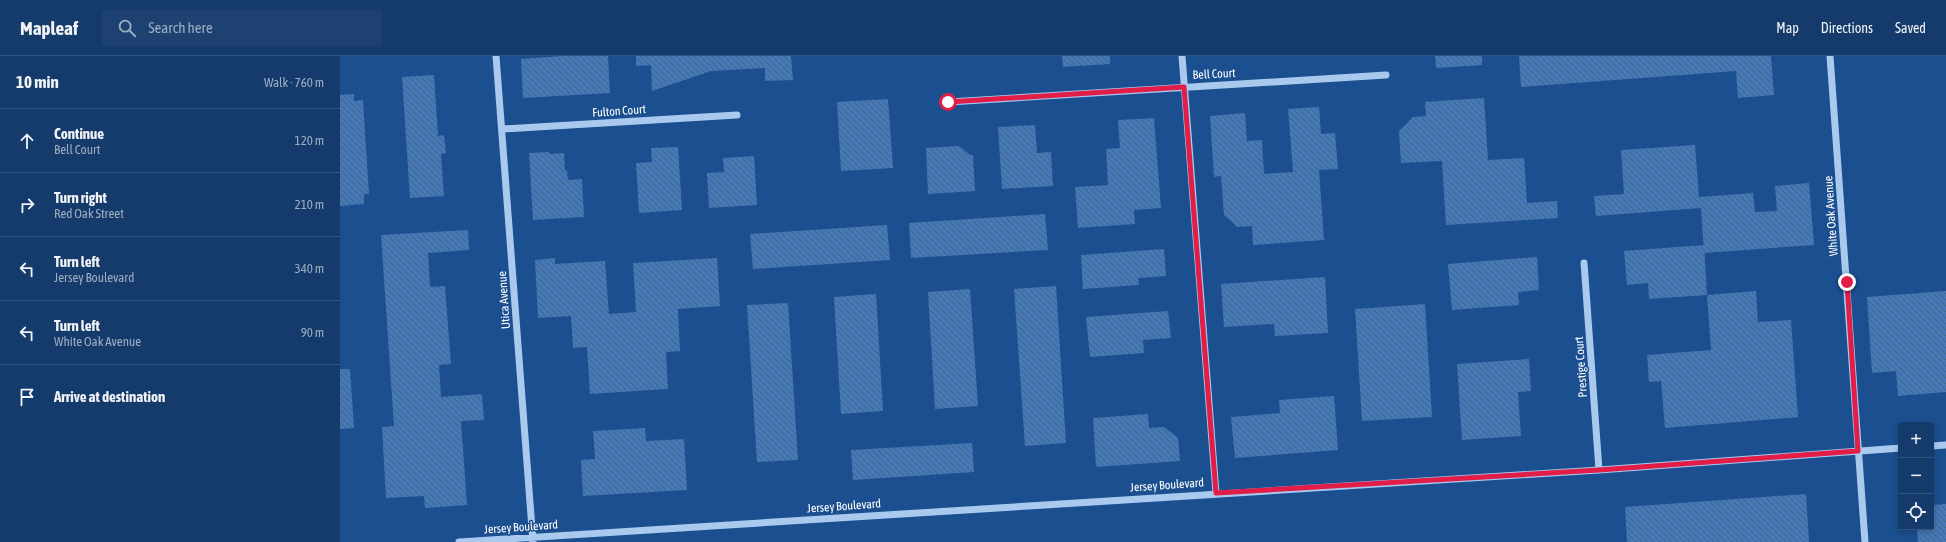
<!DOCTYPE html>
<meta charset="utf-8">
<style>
:root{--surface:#143b6b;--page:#1d4271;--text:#f1f3f6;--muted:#9dadc1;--line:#33557e}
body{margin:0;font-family:"Asap Condensed",sans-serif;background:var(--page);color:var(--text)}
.controls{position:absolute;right:12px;bottom:12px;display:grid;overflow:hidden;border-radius:4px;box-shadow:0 2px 6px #0003}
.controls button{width:36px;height:36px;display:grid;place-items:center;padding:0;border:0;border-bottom:1px solid var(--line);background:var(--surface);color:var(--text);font:20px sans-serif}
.stop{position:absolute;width:12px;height:12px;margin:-9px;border:3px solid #e11d48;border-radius:50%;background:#fff}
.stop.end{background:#e11d48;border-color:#fff;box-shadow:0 1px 4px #0008}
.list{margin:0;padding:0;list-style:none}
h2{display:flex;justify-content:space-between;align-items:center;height:52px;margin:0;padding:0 16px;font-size:17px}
h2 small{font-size:13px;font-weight:400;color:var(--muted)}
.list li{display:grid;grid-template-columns:26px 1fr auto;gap:12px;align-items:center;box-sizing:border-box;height:64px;padding:0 16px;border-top:1px solid var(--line)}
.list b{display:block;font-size:15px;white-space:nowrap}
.list p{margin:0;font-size:13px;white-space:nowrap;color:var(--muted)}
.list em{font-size:13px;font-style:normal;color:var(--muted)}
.icon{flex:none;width:22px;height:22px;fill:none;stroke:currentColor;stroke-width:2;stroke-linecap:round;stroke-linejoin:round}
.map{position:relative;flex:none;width:1606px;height:486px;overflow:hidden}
header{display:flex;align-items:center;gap:24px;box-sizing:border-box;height:56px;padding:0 20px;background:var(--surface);border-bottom:1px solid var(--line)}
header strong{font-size:19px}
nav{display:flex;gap:22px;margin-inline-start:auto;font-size:14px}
.search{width:280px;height:36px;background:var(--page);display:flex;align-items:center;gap:10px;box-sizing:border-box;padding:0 14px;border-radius:4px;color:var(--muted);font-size:15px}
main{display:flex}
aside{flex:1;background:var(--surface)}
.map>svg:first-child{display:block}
</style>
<header>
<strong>Mapleaf</strong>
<div class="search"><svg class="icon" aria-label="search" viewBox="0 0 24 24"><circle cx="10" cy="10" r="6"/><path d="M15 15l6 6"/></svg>Search here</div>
<nav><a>Map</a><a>Directions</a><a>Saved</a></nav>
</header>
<main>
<aside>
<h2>10 min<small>Walk · 760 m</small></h2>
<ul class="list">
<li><svg class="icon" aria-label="ahead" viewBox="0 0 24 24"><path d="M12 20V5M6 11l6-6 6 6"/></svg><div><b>Continue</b><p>Bell Court</p></div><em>120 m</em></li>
<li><svg class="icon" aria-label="right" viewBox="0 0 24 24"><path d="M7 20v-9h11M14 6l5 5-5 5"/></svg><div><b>Turn right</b><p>Red Oak Street</p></div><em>210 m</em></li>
<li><svg class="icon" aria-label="left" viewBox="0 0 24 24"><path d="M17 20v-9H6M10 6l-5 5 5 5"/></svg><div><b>Turn left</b><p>Jersey Boulevard</p></div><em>340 m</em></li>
<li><svg class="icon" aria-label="left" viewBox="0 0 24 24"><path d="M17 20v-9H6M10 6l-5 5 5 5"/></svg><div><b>Turn left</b><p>White Oak Avenue</p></div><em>90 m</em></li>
<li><svg class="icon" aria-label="arrive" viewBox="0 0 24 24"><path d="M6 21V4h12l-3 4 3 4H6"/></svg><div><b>Arrive at destination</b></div></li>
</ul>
</aside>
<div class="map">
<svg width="1606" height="486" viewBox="0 0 1606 486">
<defs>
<pattern id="building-back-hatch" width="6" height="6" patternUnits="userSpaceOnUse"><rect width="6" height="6" fill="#4478b7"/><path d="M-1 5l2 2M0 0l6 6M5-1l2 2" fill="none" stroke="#486282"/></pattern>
</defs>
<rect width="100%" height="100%" fill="#1b4f8f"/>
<path fill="url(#building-back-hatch)" d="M223,0H268L270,37L183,42L181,3Z
M296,0H451L453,24L425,25V12L371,15L312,35L311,9L296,10Z
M722,0H770V8L723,11Z
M1095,0H1142V9L1096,12Z
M1179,0H1431L1434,39L1398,42L1396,15L1181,31Z
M94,19L98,80L104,79L106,97L101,98L104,140L70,142L62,21Z
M14,38V45L23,44L29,138H24V148L0,150V39Z
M1144,42L1148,104L1184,102L1187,147L1217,145L1218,162L1106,169L1102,105L1061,107L1059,75L1073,61L1086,60L1085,46Z
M548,43L553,112L501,115L497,46Z
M979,51L981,78L995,77L998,113L979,114L984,184L913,189L912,170L897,171L884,159L881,120L874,121L870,60L905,57L907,85L922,84L924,118L953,116L948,53Z
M814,62L821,152L794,154L795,168L738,172L735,131L768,129L766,93L780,92L778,64Z
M695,69L697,97L711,96L713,130L662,133L658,71Z
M1355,89L1359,141L1413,137L1415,156L1437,155L1435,130L1469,127L1474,189L1364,197L1361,152L1256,160L1254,140L1284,138L1281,94Z
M619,90L630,99H633L635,135L588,138L586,92Z
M338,91L342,154L299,157L296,107L312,106L311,92Z
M209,96V98L224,97L225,115L227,114L228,124L242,123L244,161L193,164L189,97Z
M414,100L417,149L369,152L367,117L384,116L383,102Z
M705,158L708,194L571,202L569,167Z
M547,169L550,204L413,213L410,178Z
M128,174L129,194L88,197L90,231L105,230L111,308L99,309L101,341L142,338L144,364L121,365L127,449L85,452L84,440L46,442L42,371L54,370L41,179Z
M1364,189L1367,239L1309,243L1308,227L1287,229L1284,195Z
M824,193L826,220L798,222L799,229L743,233L741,199Z
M1197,201L1199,234L1178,236L1179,249L1112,254L1108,208Z
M215,202V208L265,205L269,258L296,256L293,207L377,202L380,250L338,253L340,295L326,296L328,333L250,338L247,291L233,292L231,260L198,262L195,204Z
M985,221L988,277L935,280L934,268L884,271L881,228Z
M716,230L726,387L685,390L674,233Z
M630,233L638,350L595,353L588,236Z
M1416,235L1418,266L1451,264L1458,361L1325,372L1321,325L1309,326L1307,299L1371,294L1367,239Z
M1606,235V336L1558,340L1556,315L1532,317L1527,241Z
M536,238L543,355L501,358L494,241Z
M448,247L458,404L417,406L407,249Z
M1085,248L1092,361L1022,365L1015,253Z
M828,255L831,282L803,284L804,297L750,301L746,261Z
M1189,303L1191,335L1178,336L1181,380L1122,384L1117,308Z
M0,313H10L14,372L0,373Z
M994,340L998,394L895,402L891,361L940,357L939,344Z
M808,358L809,372L824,371L838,382L840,405L756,411L753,362Z
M305,372L306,385L344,383L347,434L243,440L241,404L255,403L253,375Z
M632,387L634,416L513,424L511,394Z
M1466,438L1469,486H1287L1285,451Z
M1606,448V486H1578L1577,471H1591V449Z"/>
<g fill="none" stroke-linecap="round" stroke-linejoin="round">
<path stroke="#a9c9ee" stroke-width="7" d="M156,0L193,486
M842,0L876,437
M1490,0L1525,486
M609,46L1046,19
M163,73L397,59
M1244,207L1259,414
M1591,390L1606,389
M119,486L1259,414L1561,392"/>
</g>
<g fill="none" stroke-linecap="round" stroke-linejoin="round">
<path stroke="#e11d48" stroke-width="5" d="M608,46L844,31L876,437L1259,414L1518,395L1507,226"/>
</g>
<g text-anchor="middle" stroke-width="3" stroke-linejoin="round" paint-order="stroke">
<g font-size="12" fill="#fff" stroke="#1b4f8f">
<text transform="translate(874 18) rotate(-3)" y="4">Bell Court</text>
<text transform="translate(279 55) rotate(-4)" y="4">Fulton Court</text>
<text transform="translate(1491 160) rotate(-94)" y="4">White Oak Avenue</text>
<text transform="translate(164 244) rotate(-94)" y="4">Utica Avenue</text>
<text transform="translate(1241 311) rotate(-94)" y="4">Prestige Court</text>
<text transform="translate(827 429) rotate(-4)" y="4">Jersey Boulevard</text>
<text transform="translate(504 450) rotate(-4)" y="4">Jersey Boulevard</text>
<text transform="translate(181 471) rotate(-4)" y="4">Jersey Boulevard</text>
</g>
</g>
</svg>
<div class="controls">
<button>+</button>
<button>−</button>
<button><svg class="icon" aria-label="locate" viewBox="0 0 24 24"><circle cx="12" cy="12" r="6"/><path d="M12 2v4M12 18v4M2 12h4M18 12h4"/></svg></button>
</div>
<div class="stop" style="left:608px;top:46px"></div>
<div class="stop end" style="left:1507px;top:226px"></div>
</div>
</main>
